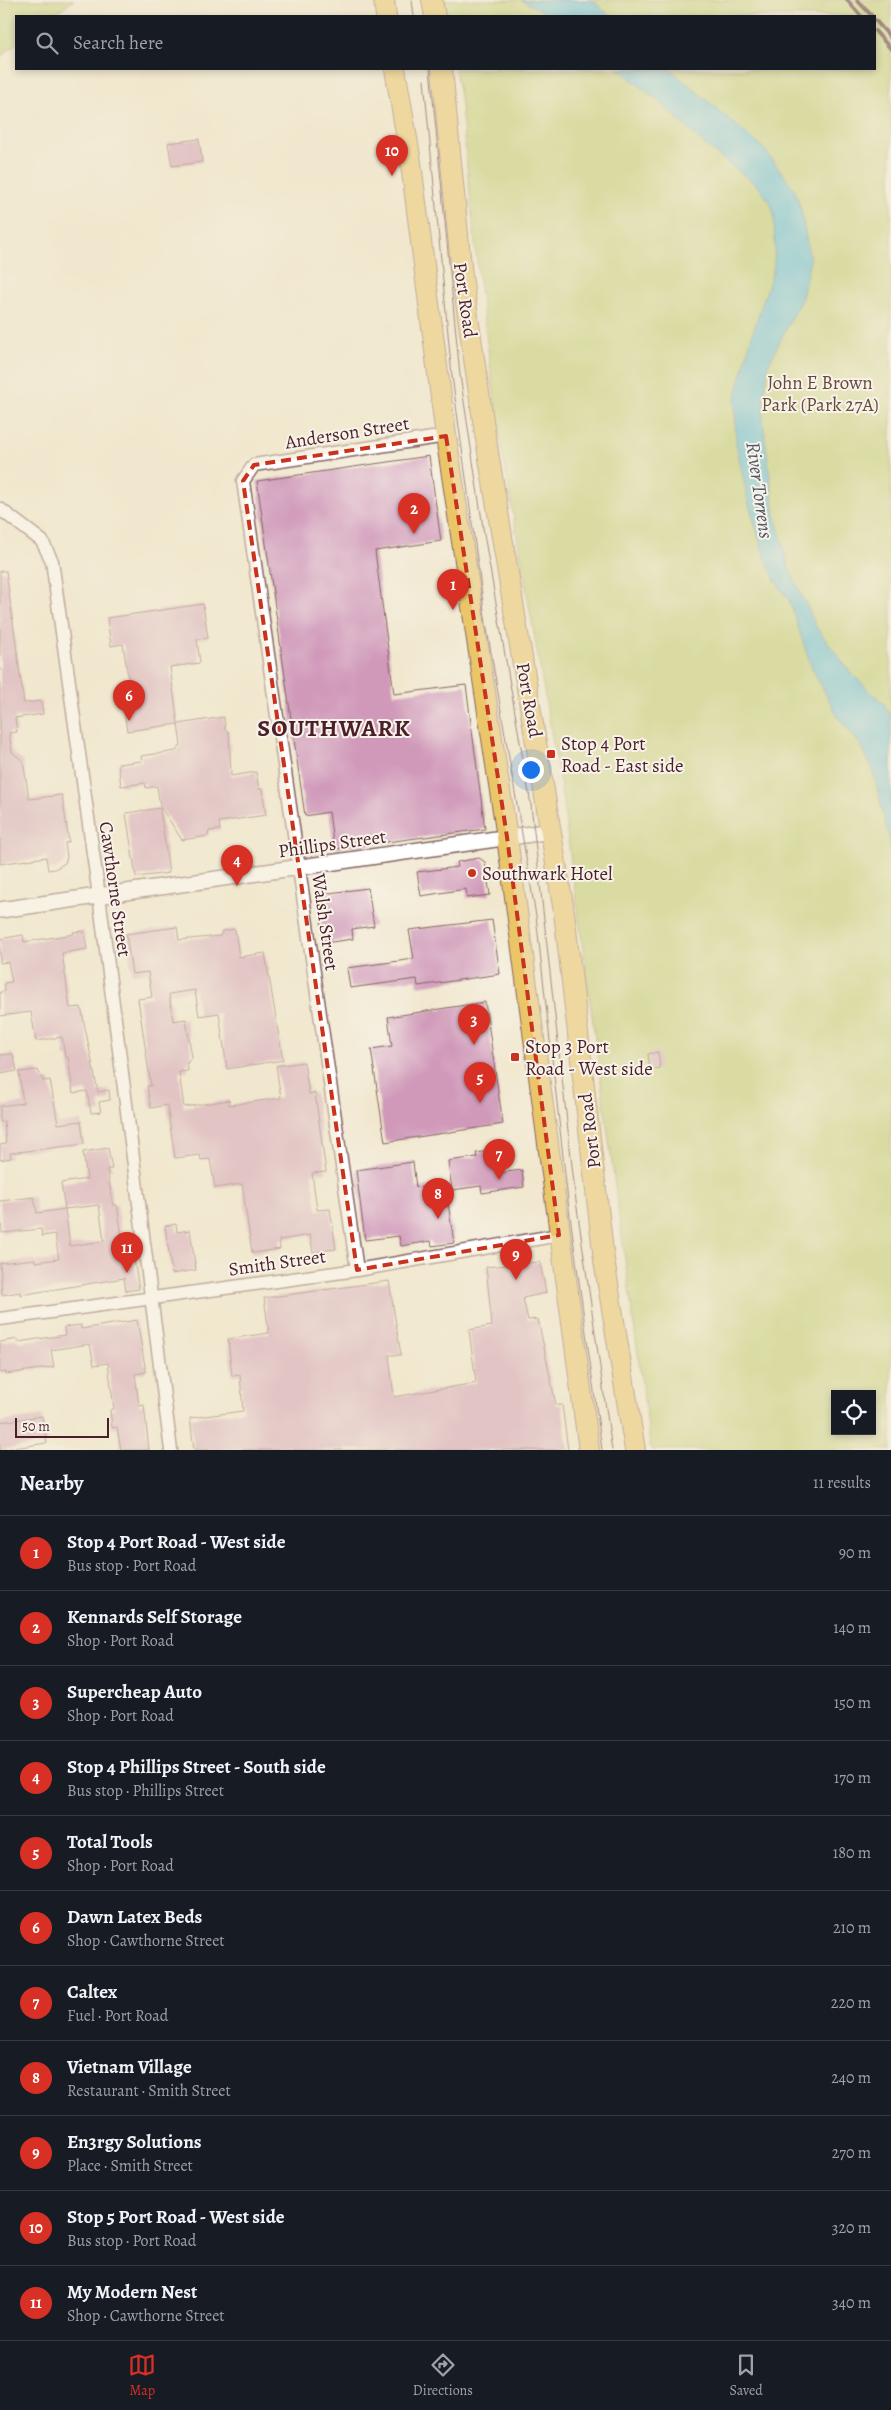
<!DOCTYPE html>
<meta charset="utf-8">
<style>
:root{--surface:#171b24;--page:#20242c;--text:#f1f3f6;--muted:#9ea1a6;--line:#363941;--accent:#d93025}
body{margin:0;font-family:Alegreya,serif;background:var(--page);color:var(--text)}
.controls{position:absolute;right:15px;bottom:15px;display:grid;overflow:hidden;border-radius:0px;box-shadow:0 2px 8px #0003}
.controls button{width:45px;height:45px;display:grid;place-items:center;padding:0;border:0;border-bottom:1px solid var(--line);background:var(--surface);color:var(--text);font:25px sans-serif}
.scale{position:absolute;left:15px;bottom:12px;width:94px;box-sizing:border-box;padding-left:5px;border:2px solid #4a1f2b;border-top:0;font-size:14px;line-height:18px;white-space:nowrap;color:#4a1f2b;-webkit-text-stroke:4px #f7f3e8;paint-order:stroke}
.you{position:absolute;left:530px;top:769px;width:18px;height:18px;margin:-12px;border:4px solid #fff;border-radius:50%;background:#1a73e8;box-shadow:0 0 0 8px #1a73e833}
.badge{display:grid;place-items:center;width:32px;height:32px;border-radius:50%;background:var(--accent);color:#fff;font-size:16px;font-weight:700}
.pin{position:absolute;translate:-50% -41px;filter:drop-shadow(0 1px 2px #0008)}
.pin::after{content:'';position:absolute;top:26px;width:18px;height:15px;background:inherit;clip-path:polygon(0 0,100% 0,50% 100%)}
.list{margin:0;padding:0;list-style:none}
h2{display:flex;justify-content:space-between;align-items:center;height:65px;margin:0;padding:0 20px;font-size:21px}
h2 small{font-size:16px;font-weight:400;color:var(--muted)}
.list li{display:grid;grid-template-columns:32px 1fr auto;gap:15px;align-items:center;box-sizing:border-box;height:75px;padding:0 20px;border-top:1px solid var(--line)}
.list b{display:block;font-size:19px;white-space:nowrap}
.list p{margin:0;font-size:16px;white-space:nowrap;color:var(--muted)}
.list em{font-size:16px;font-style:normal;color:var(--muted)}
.icon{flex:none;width:28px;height:28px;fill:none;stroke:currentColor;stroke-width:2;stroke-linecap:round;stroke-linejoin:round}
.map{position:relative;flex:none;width:891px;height:1450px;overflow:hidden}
.search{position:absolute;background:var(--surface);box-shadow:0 2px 8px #0003;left:15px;right:15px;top:15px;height:55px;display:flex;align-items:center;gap:12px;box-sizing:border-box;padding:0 18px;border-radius:0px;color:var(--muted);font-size:19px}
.sheet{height:890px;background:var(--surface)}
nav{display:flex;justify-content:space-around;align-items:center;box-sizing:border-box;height:70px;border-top:1px solid var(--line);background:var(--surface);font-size:14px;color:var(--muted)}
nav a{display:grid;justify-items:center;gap:2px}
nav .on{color:var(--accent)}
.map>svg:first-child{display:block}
</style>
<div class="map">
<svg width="891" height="1450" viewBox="0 0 891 1450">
<rect width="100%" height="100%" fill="#f7f3e8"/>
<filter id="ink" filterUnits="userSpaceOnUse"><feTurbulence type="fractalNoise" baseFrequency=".02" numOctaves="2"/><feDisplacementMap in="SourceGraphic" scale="10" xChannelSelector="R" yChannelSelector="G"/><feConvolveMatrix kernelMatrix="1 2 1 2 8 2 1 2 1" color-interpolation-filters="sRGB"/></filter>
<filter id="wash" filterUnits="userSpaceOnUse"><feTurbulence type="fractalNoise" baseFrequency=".0096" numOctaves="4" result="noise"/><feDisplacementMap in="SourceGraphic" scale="20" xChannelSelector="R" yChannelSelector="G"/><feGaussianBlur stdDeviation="1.12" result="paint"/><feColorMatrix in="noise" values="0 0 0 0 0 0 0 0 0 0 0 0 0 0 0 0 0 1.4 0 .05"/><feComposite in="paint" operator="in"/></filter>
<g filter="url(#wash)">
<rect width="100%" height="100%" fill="#f1e7ce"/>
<path fill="#bfcd70" stroke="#84764e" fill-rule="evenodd" d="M0,0H74L51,16H16V44L0,57Z
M443,0H891V1450H651L561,788L499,433L478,273L460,97L455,69H875V16H446ZM835,1394H872V1431H835Z"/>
<path fill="#5abcd9" stroke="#526e82" d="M521,0H592L610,16H552Z
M619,69H670L764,149L795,190L801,210L810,260L802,297L769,363L764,396L763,421L775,514L789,568L817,628L850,672L885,705L891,718V847L872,767L860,744L838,717L811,666L789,600L776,582L763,552L748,501L736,443L735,399L753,332L773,271L775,249L774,215L771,204L759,187L706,146L663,105Z"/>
<g id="blocks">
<path fill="#d099ba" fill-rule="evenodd" d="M199,139L202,162L172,166L168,143Z
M429,456L441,541L375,551L394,694L466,685L485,829L334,849L329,812L305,816L257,481Z
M0,571H6L24,703L41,701L43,714L15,718L17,732L9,733L12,752L23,761L29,799L62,795L69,842L65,843L67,857L65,863L55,869L48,870L46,857L0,864Z
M203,604L208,638L197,639L200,663L170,667L178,724L127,731L123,704L132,703L123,644L111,646L107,618Z
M224,717L225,730L229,732L231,776L256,772L259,789H262L266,815L219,822L220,830L209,831L208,836L182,840L160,806L157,786L146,788L145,783L121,786L118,764L142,761L141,756L176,751L181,745L178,724Z
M160,808L169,873L136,877L126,813Z
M479,858L485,862L490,895L467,898L466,889L421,896L417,872L458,867L457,862Z
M368,888L374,926L352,929L353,939L324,943L321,919H325L321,894Z
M492,920L500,974L418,986L417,979L350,988L347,968L414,959L409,930Z
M177,927L179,940L220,936L222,931L235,929L239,957L265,953L283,1060L227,1069L219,1013L199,1016L195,990L169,994L173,1021L186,1019L192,1058L187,1063L188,1071L179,1072L184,1107L229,1100V1105L281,1098L276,1066L304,1062L309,1094L315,1093L326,1172L312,1173L317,1210L330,1209L336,1249L313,1252L310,1235L279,1240L280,1249L252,1253L242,1184L215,1188L210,1159L201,1160L200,1155L175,1158L167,1105L151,1108L147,1086H151L138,999L152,997L148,972L132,974L126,934Z
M84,931L87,949L62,953L70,1008L81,1007L98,1092L109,1090L110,1100L99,1102L101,1112L91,1113L87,1091L73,1093L68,1057H65L62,1037L36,1041L31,1012L0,1016V992L5,991L4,983L12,982L8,962L0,963V939L23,935L24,942L74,934L73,932Z
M485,1002L503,1124L385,1142L371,1049L392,1046L388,1017Z
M658,1052L660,1068L650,1070L648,1054Z
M13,1054L17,1071L0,1074V1055Z
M38,1070L43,1081L50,1080L58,1124L81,1121L84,1144L10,1153L11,1158L0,1160V1145L6,1144L4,1121L0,1122V1106L23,1103L19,1072Z
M108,1148L112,1169H107L113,1205H117L126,1261L134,1260L139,1289L126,1291L124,1278L20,1295V1292L2,1295L0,1263L35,1259V1262L59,1259L55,1234L42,1236L41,1229L2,1233L0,1201L34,1197L37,1213L65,1209L61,1183L87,1179L83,1152ZM99,1205L104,1241L70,1246L65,1209Z
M495,1150L498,1173L522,1170L524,1187L482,1193L481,1186L452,1190L448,1161L477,1157L476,1153Z
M413,1162L416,1188L445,1183L454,1243L432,1246L431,1241L401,1246L399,1236L365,1240L356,1170Z
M176,1224L177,1232L190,1230L196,1270L172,1274L165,1226Z
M540,1262L546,1293L523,1298L528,1320L538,1319L556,1405H562L568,1450H194L190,1418L243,1411L240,1375L232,1376L228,1339L269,1333L264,1298L389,1281L401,1355H389L394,1397L476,1383L469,1330L492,1326L486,1267Z
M137,1320L146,1372L135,1374L139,1406L144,1405L149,1450H121L117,1427L112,1428L110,1410L114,1409L108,1363L94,1365L90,1344L51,1350L54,1367L6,1374V1372L0,1373V1342L18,1339V1342L65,1335L64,1327L81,1325V1329Z
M42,1416L47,1443L0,1450V1422Z"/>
</g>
</g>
<g filter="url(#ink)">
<use href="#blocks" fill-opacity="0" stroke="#846564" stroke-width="1"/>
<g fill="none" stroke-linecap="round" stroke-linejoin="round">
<g stroke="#846564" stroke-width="15">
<path id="minor" d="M0,509L42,541L52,561L99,896L171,1450
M357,1270L243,481L254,465L446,436
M0,1319L357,1270L559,1235"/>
</g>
<g stroke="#846564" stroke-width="18">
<path id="tertiary" d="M0,910L552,831"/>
</g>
<g stroke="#846564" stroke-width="22">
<path id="trunk" d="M384,0L386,16
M432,0L435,16
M395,69L410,156L446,436L507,837L589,1450
M442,69L462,276L485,434L564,912L604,1260L635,1450"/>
</g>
<use href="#minor" stroke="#fff" stroke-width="12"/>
<use href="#tertiary" stroke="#fff" stroke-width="15"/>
<use href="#trunk" stroke="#ebc669" stroke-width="20"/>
<path stroke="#4a1f2b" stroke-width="1" d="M412,0L414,16
M430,69L460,375L484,534L531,805L576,1201L612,1450
M424,80L452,376L485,617L536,916L568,1201L602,1450"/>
<path stroke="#4a1f2b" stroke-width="4" d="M847,0L861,16
M857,0L872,16
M875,20L891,38
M875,31L891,49"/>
</g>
</g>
<path d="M0 0H891V1450H0ZM446,436L507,837L559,1235L357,1270L243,481L254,465Z" fill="#f1e7ce" fill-opacity=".55" fill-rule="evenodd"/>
<path fill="none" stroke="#c8321e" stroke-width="4" stroke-dasharray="10 6" stroke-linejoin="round" d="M446,436L507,837L559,1235L357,1270L243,481L254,465Z"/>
<g fill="#c8321e" stroke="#f7f3e8" stroke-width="2">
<rect x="546" y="749" width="10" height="10" rx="2.5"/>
<circle cx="472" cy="873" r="5"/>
<rect x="510" y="1052" width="10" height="10" rx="2.5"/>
</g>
<g text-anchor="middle" stroke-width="4" stroke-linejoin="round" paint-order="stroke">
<g font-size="19" fill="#4a1f2b" stroke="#f7f3e8">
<text transform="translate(466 300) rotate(82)" y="7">Port Road</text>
<text transform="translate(347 432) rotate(-9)" y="7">Anderson Street</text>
<text transform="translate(530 700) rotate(80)" y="7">Port Road</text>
<text transform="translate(332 843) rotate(-8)" y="7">Phillips Street</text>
<text transform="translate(116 889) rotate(82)" y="7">Cawthorne Street</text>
<text transform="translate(326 922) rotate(82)" y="7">Walsh Street</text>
<text transform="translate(589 1131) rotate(-97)" y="7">Port Road</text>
<text transform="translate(277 1262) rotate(-8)" y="7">Smith Street</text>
</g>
<g font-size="19" fill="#674a3c" stroke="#f7f3e8">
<text x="820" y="389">John E Brown<tspan x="820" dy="22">Park (Park 27A)</tspan></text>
</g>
<g font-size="19" fill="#4a1f2b" stroke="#f7f3e8" text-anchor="start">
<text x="561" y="750">Stop 4 Port<tspan x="561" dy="22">Road - East side</tspan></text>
<text x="482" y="880">Southwark Hotel</text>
<text x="525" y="1053">Stop 3 Port<tspan x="525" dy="22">Road - West side</tspan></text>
</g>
<g font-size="20" font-style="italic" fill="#505668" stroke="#f7f3e8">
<text transform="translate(760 490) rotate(82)" y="7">River Torrens</text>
</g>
<g font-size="24" font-weight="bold" letter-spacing="1" fill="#4a1f2b" stroke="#f7f3e8">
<text x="334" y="736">SOUTHWARK</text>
</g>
</g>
</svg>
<div class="controls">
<button><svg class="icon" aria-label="locate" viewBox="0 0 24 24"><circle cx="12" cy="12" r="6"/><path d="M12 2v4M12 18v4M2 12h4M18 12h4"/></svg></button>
</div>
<div class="scale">50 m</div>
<div class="you"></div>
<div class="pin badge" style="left:453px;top:610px">1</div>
<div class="pin badge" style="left:414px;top:534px">2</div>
<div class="pin badge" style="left:474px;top:1045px">3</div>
<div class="pin badge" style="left:237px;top:886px">4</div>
<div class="pin badge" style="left:480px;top:1103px">5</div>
<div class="pin badge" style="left:129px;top:721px">6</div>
<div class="pin badge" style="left:499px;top:1180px">7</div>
<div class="pin badge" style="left:438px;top:1219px">8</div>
<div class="pin badge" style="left:516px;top:1280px">9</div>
<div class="pin badge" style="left:392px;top:176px">10</div>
<div class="pin badge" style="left:127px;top:1273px">11</div>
<div class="search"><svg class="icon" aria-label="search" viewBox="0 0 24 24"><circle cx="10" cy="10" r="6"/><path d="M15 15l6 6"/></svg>Search here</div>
</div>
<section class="sheet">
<h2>Nearby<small>11 results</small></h2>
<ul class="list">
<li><span class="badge">1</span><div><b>Stop 4 Port Road - West side</b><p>Bus stop · Port Road</p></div><em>90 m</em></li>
<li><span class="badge">2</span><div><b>Kennards Self Storage</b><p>Shop · Port Road</p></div><em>140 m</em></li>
<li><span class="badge">3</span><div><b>Supercheap Auto</b><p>Shop · Port Road</p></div><em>150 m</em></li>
<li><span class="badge">4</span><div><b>Stop 4 Phillips Street - South side</b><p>Bus stop · Phillips Street</p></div><em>170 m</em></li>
<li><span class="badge">5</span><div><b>Total Tools</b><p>Shop · Port Road</p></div><em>180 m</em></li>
<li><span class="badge">6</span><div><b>Dawn Latex Beds</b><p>Shop · Cawthorne Street</p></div><em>210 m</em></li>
<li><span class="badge">7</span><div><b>Caltex</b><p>Fuel · Port Road</p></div><em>220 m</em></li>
<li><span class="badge">8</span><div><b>Vietnam Village</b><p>Restaurant · Smith Street</p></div><em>240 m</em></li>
<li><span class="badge">9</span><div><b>En3rgy Solutions</b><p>Place · Smith Street</p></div><em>270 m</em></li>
<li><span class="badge">10</span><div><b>Stop 5 Port Road - West side</b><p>Bus stop · Port Road</p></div><em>320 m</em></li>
<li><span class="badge">11</span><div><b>My Modern Nest</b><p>Shop · Cawthorne Street</p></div><em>340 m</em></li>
</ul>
</section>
<nav>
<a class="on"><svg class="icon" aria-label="map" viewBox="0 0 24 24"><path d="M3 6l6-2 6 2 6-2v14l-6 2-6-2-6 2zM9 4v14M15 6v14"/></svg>Map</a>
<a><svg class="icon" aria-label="directions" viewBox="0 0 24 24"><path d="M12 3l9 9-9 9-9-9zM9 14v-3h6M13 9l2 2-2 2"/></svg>Directions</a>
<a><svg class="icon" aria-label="saved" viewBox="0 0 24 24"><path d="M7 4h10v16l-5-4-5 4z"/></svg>Saved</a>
</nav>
